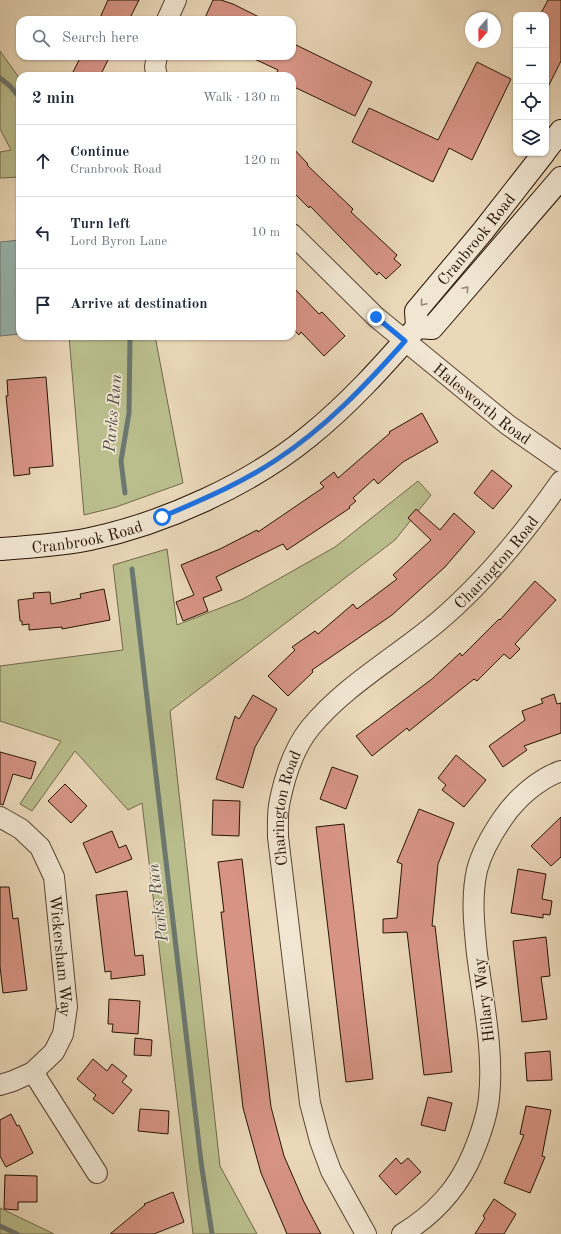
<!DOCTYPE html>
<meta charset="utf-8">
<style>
:root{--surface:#fff;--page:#f2f2f3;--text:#1f2937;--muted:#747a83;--line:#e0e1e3}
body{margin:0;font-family:"Old Standard TT",serif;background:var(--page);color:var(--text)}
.controls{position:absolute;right:12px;top:12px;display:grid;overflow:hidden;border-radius:8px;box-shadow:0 1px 3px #0004}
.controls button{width:36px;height:36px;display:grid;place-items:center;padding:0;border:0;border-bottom:1px solid var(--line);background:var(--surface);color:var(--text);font:20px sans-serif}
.compass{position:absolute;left:465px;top:12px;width:36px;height:36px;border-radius:50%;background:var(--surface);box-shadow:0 1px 3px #0004;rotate:200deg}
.stop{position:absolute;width:12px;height:12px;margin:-9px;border:3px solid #1a73e8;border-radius:50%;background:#fff}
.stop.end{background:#1a73e8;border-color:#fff;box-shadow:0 1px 4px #0008}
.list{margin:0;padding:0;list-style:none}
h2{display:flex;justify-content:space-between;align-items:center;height:52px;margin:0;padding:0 16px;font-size:17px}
h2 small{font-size:13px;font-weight:400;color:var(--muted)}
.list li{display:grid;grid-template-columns:26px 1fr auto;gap:12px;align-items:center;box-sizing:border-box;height:72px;padding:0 16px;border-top:1px solid var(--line)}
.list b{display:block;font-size:15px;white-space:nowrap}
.list p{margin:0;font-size:13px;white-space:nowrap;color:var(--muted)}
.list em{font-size:13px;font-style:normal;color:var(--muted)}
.icon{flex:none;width:22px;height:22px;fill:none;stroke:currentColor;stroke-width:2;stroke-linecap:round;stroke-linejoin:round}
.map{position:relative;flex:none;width:561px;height:1234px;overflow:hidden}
.search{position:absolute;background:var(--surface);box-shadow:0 1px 3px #0004;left:16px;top:16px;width:280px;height:44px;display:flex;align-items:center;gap:10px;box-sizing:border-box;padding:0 14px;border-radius:12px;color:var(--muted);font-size:15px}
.panel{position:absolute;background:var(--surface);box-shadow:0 1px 3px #0004;left:16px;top:72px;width:280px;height:268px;border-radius:12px}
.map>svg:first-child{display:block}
</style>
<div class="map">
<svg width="561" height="1234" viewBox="0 0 561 1234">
<rect width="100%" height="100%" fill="#ead8b9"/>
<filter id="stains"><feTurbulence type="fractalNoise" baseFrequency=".005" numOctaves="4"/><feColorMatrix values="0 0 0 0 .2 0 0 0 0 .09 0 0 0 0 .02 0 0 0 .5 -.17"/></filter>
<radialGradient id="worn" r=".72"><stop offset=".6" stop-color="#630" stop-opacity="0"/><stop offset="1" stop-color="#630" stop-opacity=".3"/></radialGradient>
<path fill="#babe8d" stroke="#706949" d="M0,51L20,79V167L18,164L20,177L0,178V152L11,150L0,129Z
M69,336H155L183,483L116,507L84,515Z
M418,481L431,495L395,540L170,711L220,1166L257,1234H193L142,803L128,810L75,751L32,811L20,804L61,741L0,721V666L123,650L113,565L167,549L177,625L243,599L335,547Z
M0,1208L54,1234H0Z"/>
<path fill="#98b9b5" stroke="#6b776f" d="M20,240V334L0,336V242Z"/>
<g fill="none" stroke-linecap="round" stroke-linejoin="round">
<path stroke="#6b776f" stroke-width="5" d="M0,78L10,86L20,98
M125,493L121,461L129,413L130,336
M132,569L201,1162L212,1234
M0,1226L17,1234"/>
</g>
<path fill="#d79485" stroke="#271405" d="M108,0H139L129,20H99Z
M213,0H221L233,4L265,20H204Z
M548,0H561V61L546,91V15H540Z
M292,43L372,82L355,116L292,86V76H275L278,70L248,56H292Z
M81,56H110L100,76H71Z
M477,62L511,79L472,160L449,148L433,182L352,142L369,108L438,140Z
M292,147L308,164L307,165L353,209L351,212L397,255L394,259L401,265L386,279L379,272L377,275L310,206L309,208L292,191Z
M292,286L319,314L322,312L345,336L324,356L301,332L299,335L292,328Z
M46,377L53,466L29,468L30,474L14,476L6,396H8L7,380Z
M422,413L438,442L403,462L378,484L374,479L353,498L356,501L349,507L350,508L287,550L283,544L216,577L222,590L203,598L208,611L183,621L176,602L194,595L181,565L220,549L257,530L258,532L324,487L320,483L334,472L338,478L390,433L389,432Z
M492,470L512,486L493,509L474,493Z
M416,509L440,530L454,513L475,532L445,567L392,615L312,670L313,672L288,696L268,676L295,650L292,647L315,631L318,634L353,604L357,609L397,579L393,575L431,540L408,518Z
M535,581L556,600L515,644L520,649L510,659L504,654L477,681L474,679L409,731L407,728L372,756L356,736L432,679L460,653L462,656L499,619L500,620Z
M104,589L110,620L62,629V627L29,630V624L22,625V621H20L18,600L34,598L33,593L50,592L51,604L81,598L80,594Z
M554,694L557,704L561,703V733L524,746L527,750L503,767L489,746L525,720L522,711L543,703L541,699Z
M253,695L277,709L255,747L243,788L216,779L235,716L239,719Z
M0,752L36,762L31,779L13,774L3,805L0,804Z
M456,755L486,780L464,807L442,790L446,785L438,778Z
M332,767L358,776L346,809L320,799Z
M65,784L87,806L71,823L48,801Z
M213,800L240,801L239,836L212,835Z
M419,809L454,823L438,864L432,926H435L452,1072L424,1075L407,932L383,933V919L397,918L402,864L397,862Z
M561,817V857L551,866L531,846Z
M344,824L373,1079L346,1082L316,827Z
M112,831L119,848L126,845L132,859L96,873L83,843Z
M242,859L271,1107L284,1156L304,1202L321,1234H287L261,1173L243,1108L221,912H224L218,862Z
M518,869L546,874L542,899L552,901L550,915L543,914V918L511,913Z
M0,887H9L13,919L18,918L27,990L3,993L0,966Z
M127,891L135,956L143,955L145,975L111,979V971L105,972L96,895Z
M546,937L550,976L541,977L547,1019L522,1022L513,941Z
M109,999L140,1001L138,1034L112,1032L113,1024H108Z
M135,1038L152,1040L151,1056L134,1055Z
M550,1051L552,1080L527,1081L525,1053Z
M93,1059L107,1071L112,1064L127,1076L122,1082L132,1090L113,1114L93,1099L96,1095L77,1079Z
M428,1097L452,1103L445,1131L421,1125Z
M526,1106L551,1110L542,1156L545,1157L530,1193L504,1183L524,1135L520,1134Z
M140,1109L169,1111L168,1134L138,1131Z
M11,1114L17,1126L19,1125L33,1153L6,1167L0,1156V1120Z
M396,1158L401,1164L408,1158L421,1172L396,1195L379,1176Z
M5,1175L37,1176V1202H18V1210L4,1209Z
M173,1192L184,1222L154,1234H110L145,1205L144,1204Z
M494,1199L516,1214L504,1234H475L485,1218L483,1216Z"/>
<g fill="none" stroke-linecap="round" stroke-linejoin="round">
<g stroke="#584532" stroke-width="22">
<g id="street">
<path d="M167,20L176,0"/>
<path d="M157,56L155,67L157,76"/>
<path id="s1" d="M292,234L376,317L508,425L561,462"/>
<path id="s2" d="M0,817L21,829L40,847L54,877L67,1007L63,1034L54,1052L33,1072L13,1081L0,1085"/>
<path d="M33,1072L97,1173"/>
<path id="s3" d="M366,1234L331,1171L320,1141L310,1103L278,837C278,825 277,812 280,800C285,776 294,748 310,728C345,685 398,656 440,620C487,580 526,531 561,481"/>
<path d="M402,1234C435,1214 458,1189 473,1153C480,1136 487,1117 489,1098C494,1051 483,1001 477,954C474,926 471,897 477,870C482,851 492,834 503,818C516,799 538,779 561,771"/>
</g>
</g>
<g stroke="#271405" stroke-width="24">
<g id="secondary">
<path d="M546,150L561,131"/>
<path d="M417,327L432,328L561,178"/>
<path id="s4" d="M0,549C30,547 61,545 90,539C165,523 249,485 308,437C349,404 383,366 417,327L416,311L483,231L544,153"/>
</g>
</g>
<use href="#street" stroke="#f1e6d2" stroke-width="20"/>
<use href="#secondary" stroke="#f1e6d2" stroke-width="22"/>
</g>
<defs><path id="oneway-chevron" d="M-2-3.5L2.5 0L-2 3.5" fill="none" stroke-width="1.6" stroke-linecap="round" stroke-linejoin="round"/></defs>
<g stroke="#968876">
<use href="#oneway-chevron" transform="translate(466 289) rotate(-49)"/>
<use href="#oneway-chevron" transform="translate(423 303) rotate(130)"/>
</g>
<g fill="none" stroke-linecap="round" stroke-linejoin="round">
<path stroke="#1a73e8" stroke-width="5" d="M162,517C201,500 240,484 276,460C325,428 366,385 405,341L376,317"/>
</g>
<g text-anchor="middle" stroke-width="3.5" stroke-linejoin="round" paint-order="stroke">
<g font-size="16" fill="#271405" stroke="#f1e6d2">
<text dy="6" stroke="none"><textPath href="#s4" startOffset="598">Cranbrook Road</textPath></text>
<text dy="6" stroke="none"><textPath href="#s1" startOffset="255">Halesworth Road</textPath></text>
<text dy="6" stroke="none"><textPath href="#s4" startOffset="88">Cranbrook Road</textPath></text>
<text dy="6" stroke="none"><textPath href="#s3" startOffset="777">Charington Road</textPath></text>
<text dy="6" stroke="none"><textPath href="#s3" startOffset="441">Charington Road</textPath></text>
<text dy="6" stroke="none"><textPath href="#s2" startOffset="163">Wickersham Way</textPath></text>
<text transform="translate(483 1000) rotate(-97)" y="6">Hillary Way</text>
</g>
<g font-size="17" font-style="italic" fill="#4f4e43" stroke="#f1e6d2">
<text transform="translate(112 413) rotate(-85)" y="6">Parks Run</text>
<text transform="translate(157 903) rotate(-97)" y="6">Parks Run</text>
</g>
</g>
<rect width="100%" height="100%" filter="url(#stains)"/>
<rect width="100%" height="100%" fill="url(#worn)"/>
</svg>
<div class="controls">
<button>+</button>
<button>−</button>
<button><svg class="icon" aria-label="locate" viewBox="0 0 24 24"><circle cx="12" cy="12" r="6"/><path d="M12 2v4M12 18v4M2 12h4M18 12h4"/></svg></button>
<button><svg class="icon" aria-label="layers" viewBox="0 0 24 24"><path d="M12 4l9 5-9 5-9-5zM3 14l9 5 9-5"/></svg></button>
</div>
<svg class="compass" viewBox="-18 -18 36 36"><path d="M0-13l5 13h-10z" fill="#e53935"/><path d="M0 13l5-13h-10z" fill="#747a83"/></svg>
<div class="stop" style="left:162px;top:517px"></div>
<div class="stop end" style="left:376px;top:317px"></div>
<div class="search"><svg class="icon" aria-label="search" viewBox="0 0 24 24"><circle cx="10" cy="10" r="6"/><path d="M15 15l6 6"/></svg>Search here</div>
<section class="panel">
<h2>2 min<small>Walk · 130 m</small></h2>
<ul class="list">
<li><svg class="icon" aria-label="ahead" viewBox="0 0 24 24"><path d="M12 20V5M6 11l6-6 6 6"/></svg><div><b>Continue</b><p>Cranbrook Road</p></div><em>120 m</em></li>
<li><svg class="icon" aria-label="left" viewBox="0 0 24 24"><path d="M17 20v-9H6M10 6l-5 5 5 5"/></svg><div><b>Turn left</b><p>Lord Byron Lane</p></div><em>10 m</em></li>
<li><svg class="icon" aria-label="arrive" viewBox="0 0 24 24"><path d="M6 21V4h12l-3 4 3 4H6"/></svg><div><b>Arrive at destination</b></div></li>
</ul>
</section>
</div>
